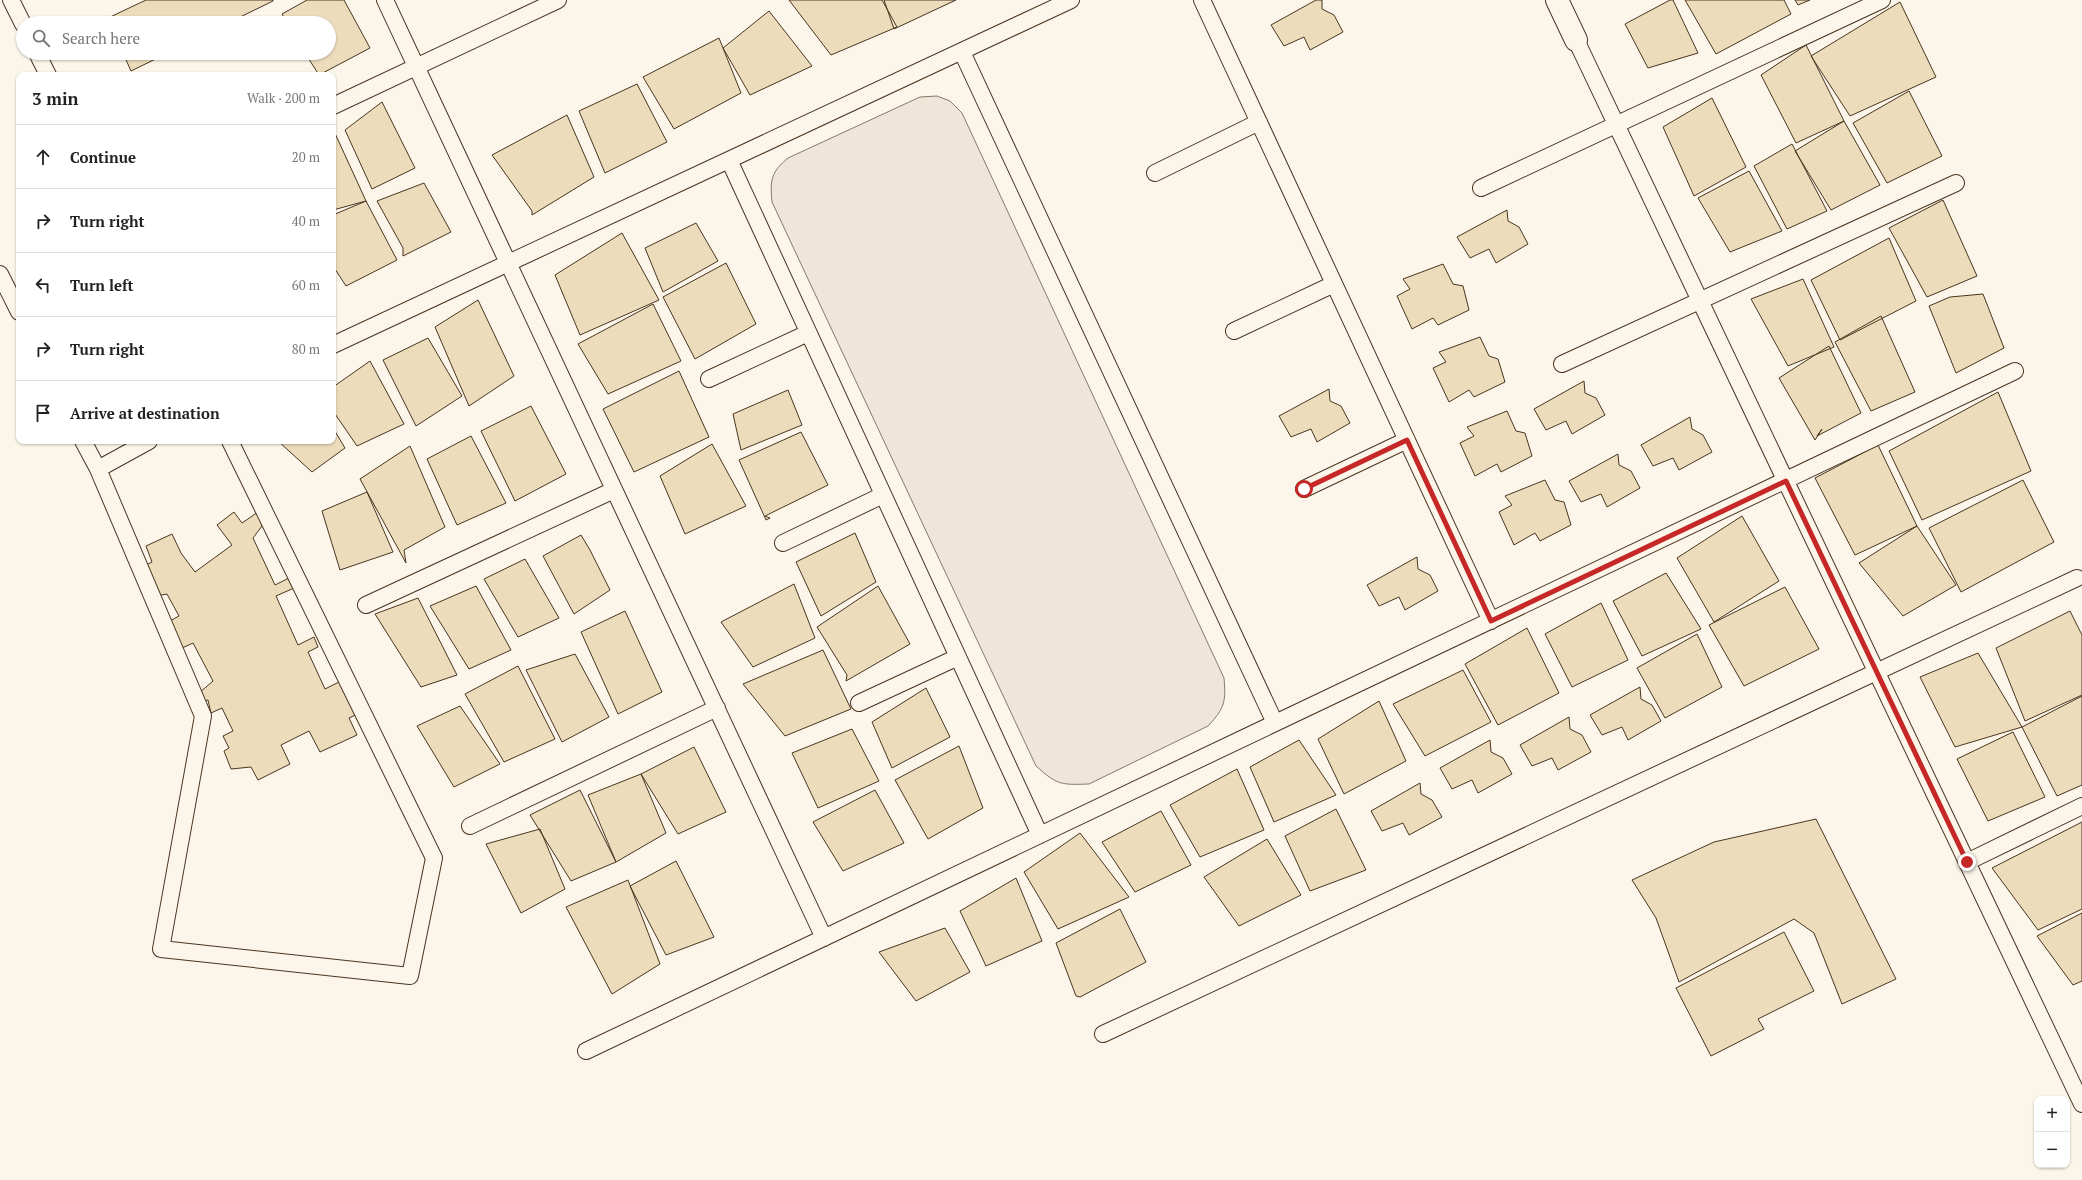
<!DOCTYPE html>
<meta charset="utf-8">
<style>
:root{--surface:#fff;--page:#f6f6f6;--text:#222;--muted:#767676;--line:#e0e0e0}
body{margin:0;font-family:"PT Serif",serif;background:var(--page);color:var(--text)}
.controls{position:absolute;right:12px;bottom:12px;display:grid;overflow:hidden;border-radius:8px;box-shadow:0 1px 3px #0004}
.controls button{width:36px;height:36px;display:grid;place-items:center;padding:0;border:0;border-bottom:1px solid var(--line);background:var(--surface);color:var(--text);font:20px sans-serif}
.stop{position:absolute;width:12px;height:12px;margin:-9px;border:3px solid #c62828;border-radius:50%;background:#fff}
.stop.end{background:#c62828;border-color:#fff;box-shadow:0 1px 4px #0008}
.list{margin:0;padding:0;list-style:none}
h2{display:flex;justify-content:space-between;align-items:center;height:52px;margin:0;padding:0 16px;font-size:17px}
h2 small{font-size:13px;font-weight:400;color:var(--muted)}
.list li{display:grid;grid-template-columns:26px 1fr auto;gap:12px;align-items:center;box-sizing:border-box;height:64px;padding:0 16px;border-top:1px solid var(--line)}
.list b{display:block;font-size:15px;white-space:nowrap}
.list em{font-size:13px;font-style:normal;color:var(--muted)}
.icon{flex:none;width:22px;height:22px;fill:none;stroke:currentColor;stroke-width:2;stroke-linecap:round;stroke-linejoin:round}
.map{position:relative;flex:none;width:2082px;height:1180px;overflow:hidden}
.search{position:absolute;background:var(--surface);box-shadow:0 1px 3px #0004;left:16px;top:16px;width:320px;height:44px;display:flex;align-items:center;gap:10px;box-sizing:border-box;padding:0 14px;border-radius:22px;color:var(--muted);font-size:15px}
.panel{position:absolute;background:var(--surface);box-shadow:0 1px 3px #0004;left:16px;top:72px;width:320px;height:372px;border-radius:8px}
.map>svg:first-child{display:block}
</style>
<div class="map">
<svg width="2082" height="1180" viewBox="0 0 2082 1180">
<rect width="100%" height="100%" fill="#fbf6e9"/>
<path fill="#ede6d9" stroke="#887966" d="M937,96L950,101L962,113L1224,678C1226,701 1225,708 1208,726L1089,784C1061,785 1057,785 1036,766L772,202C770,180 771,172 788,158L920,97Z"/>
<path fill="#ecdcbc" stroke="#4a3520" d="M146,0H273V1L228,23H108L106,19Z
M307,0H344L370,48L319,75L305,53H329V23H287L282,14Z
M789,0H882L897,27L831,55Z
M884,0H956L894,29Z
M1316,0H1322V9L1334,15L1343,32L1310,50L1304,37L1284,46L1271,25Z
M1670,0H1673L1698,53L1648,68L1625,24Z
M1685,0H1784L1791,14L1716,54Z
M1795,0H1810L1798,5Z
M1900,2L1936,77L1850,116L1811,56Z
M769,11L812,66L750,95L723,48Z
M719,38L741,93L674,129L643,77Z
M1806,45L1844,121L1796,143L1761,75Z
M123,53H168L131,71Z
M637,84L667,142L605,173L579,111Z
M1909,91L1942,156L1887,183L1853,123Z
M1712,98L1746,167L1694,196L1663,127Z
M382,102L415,168L372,189L345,130Z
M567,115L594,177L532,215V211L492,155Z
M1844,121L1880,185L1831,210L1795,151Z
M333,129L366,201L333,210Z
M1792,144L1827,211L1787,229L1754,166Z
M1749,171L1782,231L1730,252L1698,198Z
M424,183L451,232L403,256V248L377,201Z
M1943,200L1977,276L1927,297L1889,228Z
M366,201L397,260L346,286L333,266V215Z
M1507,210L1508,221L1519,227L1528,244L1496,263L1489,249L1470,258L1457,237Z
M696,223L718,261L663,292L645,248Z
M622,233L659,300L580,335L555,275Z
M1889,238L1916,301L1840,340L1811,280Z
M726,263L756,324L695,359L663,297Z
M1443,264L1453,284L1463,286L1469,310L1438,325L1433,318L1412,329L1397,296L1410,289L1403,279Z
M1803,279L1834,347L1788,366L1751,299Z
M1983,294L2004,348L1956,373L1929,306L1950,297Z
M478,300L514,376L469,406L435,327Z
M653,304L681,361L608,394L578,344Z
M1881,316L1915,392L1871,411L1835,342Z
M1480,337L1489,356L1498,359L1505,382L1474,397L1469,390L1449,402L1433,368L1446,362L1439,352Z
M428,338L462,396L416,426L383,360Z
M1829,346L1861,413L1817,436L1822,429L1815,440L1779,378Z
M370,361L404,424L357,446L333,411V387Z
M679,371L709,437L634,472L603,409Z
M1584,381L1585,393L1596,398L1605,415L1572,434L1566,421L1546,430L1534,409Z
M1329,389L1330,401L1341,406L1350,423L1317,442L1311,429L1291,437L1279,416Z
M788,390L802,425L741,450L733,414Z
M1998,392L2031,471L1922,520L1889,451Z
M531,406L566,474L515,501L481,431Z
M1507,411L1516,431L1525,433L1532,456L1501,472L1497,464L1475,476L1460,443L1474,436L1467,427Z
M1690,417L1692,429L1703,435L1712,452L1679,470L1673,458L1653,466L1641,445Z
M333,428L345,448L312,472L278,441H333Z
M801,432L828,485L765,516L770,518L766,520L739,460Z
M471,436L506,503L457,525L427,459Z
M712,444L746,506L685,534L660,476Z
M1878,445L1917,526L1855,555L1815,478Z
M410,446L445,527L404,550L406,563L360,479Z
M1618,454L1619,465L1631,471L1640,488L1607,507L1601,494L1581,502L1569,481Z
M1545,480L1555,500L1564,502L1571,525L1540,541L1535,533L1514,545L1499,512L1512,505L1505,496Z
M2023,480L2054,542L1961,592L1929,528Z
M367,492L393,552L340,570L322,511Z
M234,512L242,523L258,512L262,526L253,538L275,585L289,578L294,588L276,596L298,645L314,637L318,647L308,652L325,689L343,680L360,713L349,718L357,735L320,752L309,731L281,745L290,764L258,780L251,767L231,769L224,751L229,748L223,736L233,731L222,708L211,713L208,700L204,701L199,693L213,681L193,643L180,649L168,622L179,616L167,594L156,596L140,568L152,562L146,546L172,534L181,553L195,572L232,545L217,525Z
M1742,516L1779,581L1714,622L1677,558Z
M1917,526L1956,585L1903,616L1859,563Z
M855,533L876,582L821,616L796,562Z
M581,535L590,550L610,590L574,614L543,556Z
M1417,557L1418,569L1430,575L1438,591L1405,610L1399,597L1379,606L1367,585Z
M525,559L559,618L518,637L484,579Z
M1666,573L1701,629L1642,656L1613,601Z
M794,584L815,638L753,667L721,622Z
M476,586L511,650L469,669L430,606Z
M878,586L910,644L846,681L847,675L817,627Z
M1785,587L1819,649L1744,686L1709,625Z
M418,598L457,675L421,687L375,614Z
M1601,603L1628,660L1572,687L1545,634Z
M625,611L662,692L618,714L581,632Z
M2070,611L2082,635V695L2025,721L1996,648Z
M1527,628L1559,693L1498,725L1465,664Z
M1697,634L1722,687L1665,718L1637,668Z
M823,650L851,709L785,736L743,684Z
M1978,653L2022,727L1955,747L1920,677Z
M575,654L609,717L562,742L526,670Z
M518,666L555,739L504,762L465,694Z
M1463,670L1491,722L1425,756L1393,704Z
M1640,687L1641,699L1652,705L1661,721L1628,740L1622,727L1602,735L1590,715Z
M926,688L950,737L892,768L872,722Z
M2082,696V785L2057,796L2022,727Z
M1379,701L1406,761L1344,794L1318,739Z
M460,706L500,764L454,787L417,726Z
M1569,717L1570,729L1582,735L1591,752L1558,770L1552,758L1532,766L1520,745Z
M852,729L879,781L818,808L792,753Z
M2013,732L2045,797L1988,821L1957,759Z
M1299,740L1336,795L1274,822L1250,767Z
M1490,740L1491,752L1503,758L1512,774L1478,793L1472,780L1452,789L1440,768Z
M959,746L983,808L928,839L895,780Z
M694,747L726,812L678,834L641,774Z
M1237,769L1264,830L1200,857L1170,805Z
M641,774L666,833L616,862L588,795Z
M1420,783L1421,794L1432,800L1442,817L1409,835L1403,823L1382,831L1371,811Z
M580,790L616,862L571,881L530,815Z
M875,790L904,843L843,871L813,822Z
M1336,809L1366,870L1310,891L1285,836Z
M1161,811L1191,865L1135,892L1102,842Z
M1816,819L1896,979L1842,1004L1814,933L1794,919L1679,982L1656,918L1632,880L1714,842Z
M2082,822V909L2038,930L1992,868Z
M540,829L565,889L521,913L486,844Z
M1080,833L1129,897L1058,929L1024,872Z
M1267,839L1301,895L1239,926L1204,877Z
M676,861L714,937L666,955L630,886Z
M1016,878L1042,941L986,966L960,911Z
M628,880L660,964L612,994L566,907Z
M1120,909L1146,962L1080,997L1076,996L1056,943Z
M2082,913V981L2073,985L2037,936Z
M945,928L970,972L916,1001L879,952Z
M1784,932L1814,991L1758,1019L1764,1029L1711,1056L1676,988Z"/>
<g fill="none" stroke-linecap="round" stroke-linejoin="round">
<g stroke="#4a3520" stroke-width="18">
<path id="lane" d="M11,0L23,24
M385,0L824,938
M1202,0L1491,621
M1576,40L2082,1104
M962,52L1275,723
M37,53L48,75
M333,106L558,0
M729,160L1040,835
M1155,173L1259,122
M1481,188L1882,0
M0,274L19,312
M1234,331L1334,284
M333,345L1071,0
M1562,364L1956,183
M709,379L808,333
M83,441L98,469L203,716L161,949L410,976L434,858L230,441
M98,469L149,441
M1304,489L1407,440
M783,543L883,495
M366,605L614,490
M859,703L958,657
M470,826L717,708
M1967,862L2082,806
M1103,1034L2077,578
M586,1051L2015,371"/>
</g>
<g stroke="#4a3520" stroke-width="24">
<path id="street" d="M1557,0L1576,40"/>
</g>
<use href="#lane" stroke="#fbf6e9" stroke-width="16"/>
<use href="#street" stroke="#fbf6e9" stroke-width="22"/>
</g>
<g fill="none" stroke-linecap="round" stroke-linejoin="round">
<path stroke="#c62828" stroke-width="5" d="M1304,489L1407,440L1491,621L1786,481L1967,862"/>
</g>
</svg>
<div class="controls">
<button>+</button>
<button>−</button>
</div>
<div class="stop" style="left:1304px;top:489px"></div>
<div class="stop end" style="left:1967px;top:862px"></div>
<div class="search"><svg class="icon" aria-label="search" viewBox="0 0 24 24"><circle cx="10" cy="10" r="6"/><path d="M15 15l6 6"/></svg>Search here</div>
<section class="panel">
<h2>3 min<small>Walk · 200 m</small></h2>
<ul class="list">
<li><svg class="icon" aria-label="ahead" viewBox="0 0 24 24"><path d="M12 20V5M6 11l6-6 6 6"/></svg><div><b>Continue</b></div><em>20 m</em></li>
<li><svg class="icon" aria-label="right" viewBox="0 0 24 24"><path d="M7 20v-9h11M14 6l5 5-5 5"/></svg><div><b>Turn right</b></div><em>40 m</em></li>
<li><svg class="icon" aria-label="left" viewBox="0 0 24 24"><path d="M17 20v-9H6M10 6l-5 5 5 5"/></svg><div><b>Turn left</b></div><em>60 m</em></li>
<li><svg class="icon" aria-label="right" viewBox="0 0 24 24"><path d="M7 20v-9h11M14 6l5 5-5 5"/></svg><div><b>Turn right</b></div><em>80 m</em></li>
<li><svg class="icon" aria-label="arrive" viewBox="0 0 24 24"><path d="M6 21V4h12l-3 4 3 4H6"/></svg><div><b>Arrive at destination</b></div></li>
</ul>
</section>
</div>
